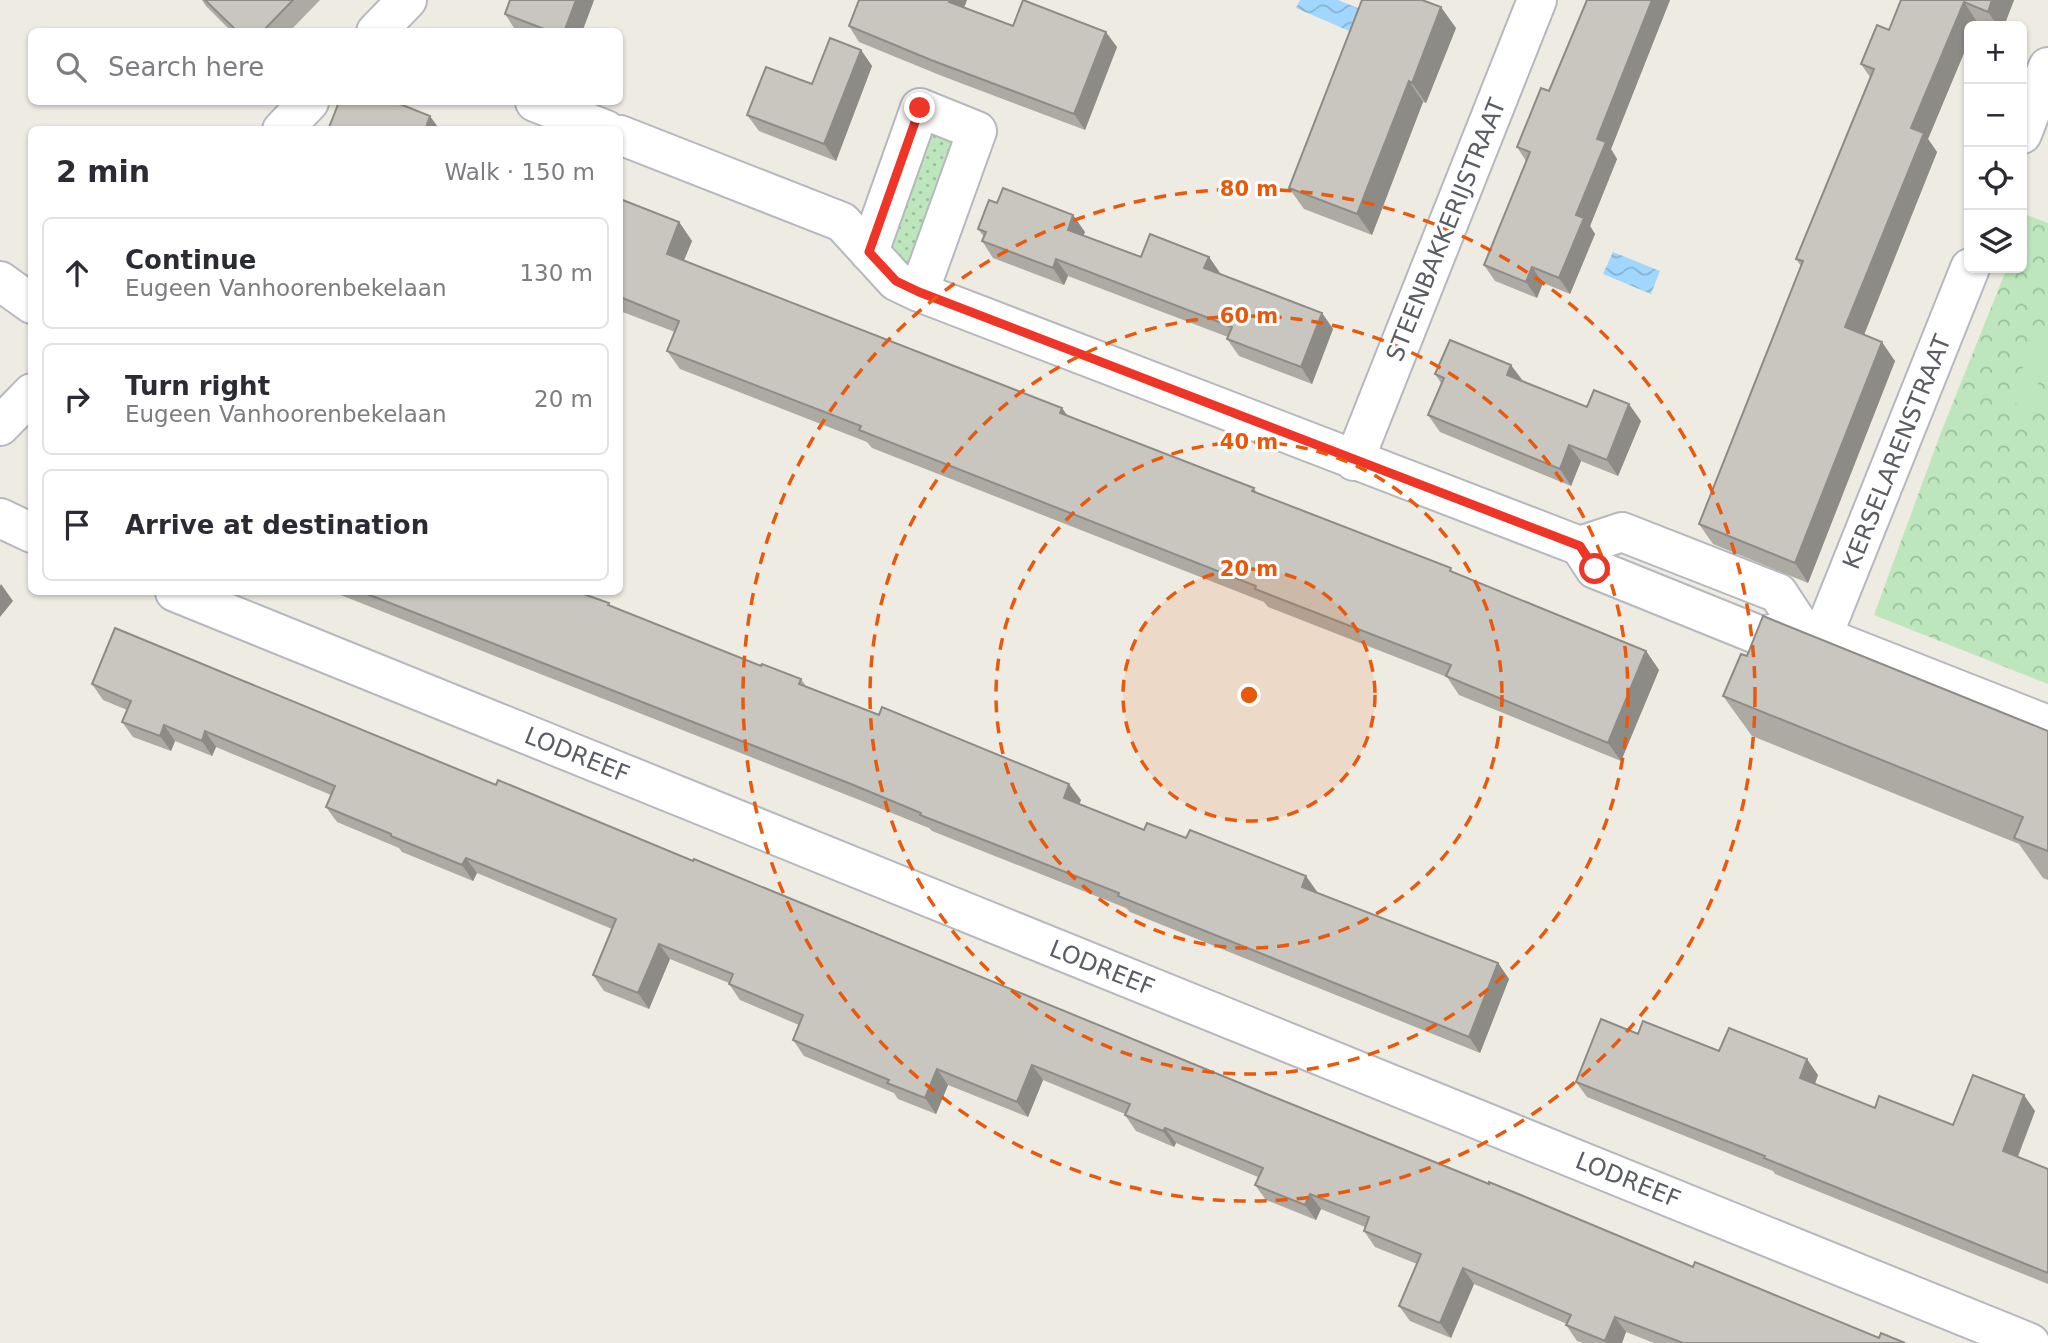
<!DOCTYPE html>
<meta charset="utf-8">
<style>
:root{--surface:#fff;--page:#f7f7f7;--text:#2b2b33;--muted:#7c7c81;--line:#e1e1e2}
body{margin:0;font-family:"DejaVu Sans",sans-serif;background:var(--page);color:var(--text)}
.controls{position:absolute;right:21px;top:21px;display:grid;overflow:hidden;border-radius:10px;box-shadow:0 2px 5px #0004}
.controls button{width:63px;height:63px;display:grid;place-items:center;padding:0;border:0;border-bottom:2px solid var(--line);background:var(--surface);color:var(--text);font:35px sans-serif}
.stop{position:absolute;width:21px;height:21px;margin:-16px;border:5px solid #ee3528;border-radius:50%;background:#fff}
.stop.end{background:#ee3528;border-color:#fff;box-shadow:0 2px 7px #0008}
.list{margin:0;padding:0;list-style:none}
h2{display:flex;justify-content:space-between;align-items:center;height:91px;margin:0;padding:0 28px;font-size:30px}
h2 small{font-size:23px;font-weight:400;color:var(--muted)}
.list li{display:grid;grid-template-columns:46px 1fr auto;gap:21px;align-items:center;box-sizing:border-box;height:112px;margin:0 14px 14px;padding:0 14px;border:2px solid var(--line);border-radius:10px}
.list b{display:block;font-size:26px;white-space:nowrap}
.list p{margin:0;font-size:23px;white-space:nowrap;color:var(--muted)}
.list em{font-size:23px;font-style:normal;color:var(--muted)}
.icon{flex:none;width:38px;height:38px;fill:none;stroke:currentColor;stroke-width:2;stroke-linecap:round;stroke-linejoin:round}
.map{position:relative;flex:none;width:2048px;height:1343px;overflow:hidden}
.search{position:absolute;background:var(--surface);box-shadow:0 2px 5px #0004;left:28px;top:28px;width:595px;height:77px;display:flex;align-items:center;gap:18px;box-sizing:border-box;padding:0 24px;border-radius:10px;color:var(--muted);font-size:26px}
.panel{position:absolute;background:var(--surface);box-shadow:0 2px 5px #0004;left:28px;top:126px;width:595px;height:469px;border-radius:10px}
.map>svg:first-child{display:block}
</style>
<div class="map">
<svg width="2048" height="1343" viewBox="0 0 2048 1343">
<defs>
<pattern id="grass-dots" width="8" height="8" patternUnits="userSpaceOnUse" patternTransform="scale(1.75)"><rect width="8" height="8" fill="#bee6bd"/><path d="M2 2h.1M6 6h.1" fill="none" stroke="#9dbe9d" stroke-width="1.8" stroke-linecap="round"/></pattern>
<pattern id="park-crowns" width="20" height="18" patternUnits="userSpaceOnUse" patternTransform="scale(1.75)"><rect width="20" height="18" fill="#bee6bd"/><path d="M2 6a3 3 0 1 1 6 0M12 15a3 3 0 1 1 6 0" fill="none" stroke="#9dbe9d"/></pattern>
<pattern id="water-waves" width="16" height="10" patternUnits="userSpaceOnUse" patternTransform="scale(1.75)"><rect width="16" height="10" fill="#a1d7ff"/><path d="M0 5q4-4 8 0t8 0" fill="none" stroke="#86b2d2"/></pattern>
</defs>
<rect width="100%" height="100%" fill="#eeebe2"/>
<path fill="url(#grass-dots)" d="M920,108L977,131L919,292L869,252Z"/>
<path fill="url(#park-crowns)" d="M2027,215L2048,223V684L1874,615L1940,435L2007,268H2022V229Z"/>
<path fill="#bee6bd" d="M2037,333L2048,338V359L2028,408L2009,401Z"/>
<path fill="url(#water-waves)" d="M1300,0H1338L1372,14L1363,37L1296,8Z
M1613,252L1660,271L1651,294L1603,274Z"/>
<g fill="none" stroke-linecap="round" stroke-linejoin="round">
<g stroke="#b5b8bd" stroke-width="42">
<path id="minor" d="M376,32L407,0
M535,102L606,130
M282,130L309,102
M2022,134L2048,67
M620,135L842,222L896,281L919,292L1580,546L1595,569L1761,636L1801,628L2048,725
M869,252L920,108L977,131L919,292
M0,281L32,304
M0,426L32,393
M1354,461L1537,0
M0,518L32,533
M1580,546L1622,532L1778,593L1801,628
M175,592L2030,1343
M1823,635L1970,268"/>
</g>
<use href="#minor" stroke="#fff" stroke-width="38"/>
</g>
<path fill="#adaaa4" d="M202,0H320L289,32H232L206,6Z
M510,0H594L582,32H519L516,31L505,14Z
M859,0H967L964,7L1013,26L1117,47L1085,130L942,76L859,42L849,26Z
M1587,0H1670L1611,149L1617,159L1590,226L1595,234L1570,294L1543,283L1537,298L1495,281L1484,265L1526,161L1517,147L1549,91Z
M1901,0H2014L2004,26H1988L1977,22L1969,26V41L1928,139L1937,152L1864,335L1895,361L1808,583L1713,544L1699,524L1801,266L1796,259L1870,77L1861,64L1889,30Z
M1456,28L1426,103L1423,102L1372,235L1304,209L1289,188Z
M861,50L872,66L836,161L759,131L747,115L812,84Z
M620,199L679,222L692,241L684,260L1068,416L1254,488L1257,493L1646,651L1659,670L1621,761L1459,695L1447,677L1268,607L1264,602L872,448L867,442L680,369L667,351L675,332L620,311Z
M978,229L1085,232L1083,235L1141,257H1209L1220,273V274L1322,313L1333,329L1312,384L1239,356L1227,339L1228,337L1068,276L1064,285L993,258L982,241L984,237Z
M1435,374L1523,381L1587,407L1641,421L1618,476L1581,461L1571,486L1440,432L1428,415L1441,383Z
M333,592H578L611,607L761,666L801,679L806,686L1081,800L1079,804L1144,830L1317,893L1498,963L1509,979L1480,1053L1130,912L1126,908L932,831L929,828L862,801Z
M1747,656L2048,731V880L2043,878L2019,844L1752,736L1723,696Z
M92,684L496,785L693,861L1269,1095L1693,1267L1879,1338L1905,1343H1654L1626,1332L1622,1343H1583L1577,1341L1566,1325L1567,1324L1474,1284L1451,1338L1410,1321L1399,1306L1417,1264L1375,1247L1364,1231L1365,1227L1321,1209L1316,1220L1266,1200L1255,1185L1258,1177L1176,1143L1174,1147L1136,1131L1125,1115V1114L1043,1080L1028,1117L948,1085L936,1114L898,1099L894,1093L804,1056L793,1040L799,1025L740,1000L729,984V983L670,959L649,1009L604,991L593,975L612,929L477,873L473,881L402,852L399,848L337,822L326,807L331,795L216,747L212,756L175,741L171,751L133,737L122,722L127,710L103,700Z
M1638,1034L1719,1051L1818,1075L1815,1084L1875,1108L1953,1125L2035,1111L2018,1157L2048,1169V1284L1775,1174L1773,1171L1587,1097L1576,1082Z"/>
<path fill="#8d8b86" d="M576,0H594L582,32H564Z
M950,0H967L960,18L949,2Z
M1652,0H1670L1611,149L1617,159L1590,226L1595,234L1570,294L1559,278L1597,139Z
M1992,0H2014L2004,26H1998L1988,12Z
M1964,2L1977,22L1976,26H1969V41L1928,139L1937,152L1859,347L1845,327L1911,128Z
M1441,7L1456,28L1426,103L1412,83Z
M1106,32L1117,47L1085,130L1074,114Z
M861,50L872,66L836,161L824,144Z
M1409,81L1423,102L1372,235L1357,214Z
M430,116L440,130H425Z
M1073,215L1085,232L1079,246L1068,230Z
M679,222L692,241L679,272L667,254Z
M1209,257L1220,273L1216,285L1204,268Z
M1056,259L1068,276L1064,285L1053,268Z
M1532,267L1543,283L1537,298L1526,282Z
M1322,313L1333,329L1312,384L1301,367Z
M1882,342L1895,361L1808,583L1795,563Z
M1511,365L1523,381L1507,375Z
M1629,404L1641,421L1618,476L1607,460Z
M1062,408L1075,426L1060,413Z
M1569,445L1581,461L1571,486L1560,469Z
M1,584L13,601L0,617V586Z
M1646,651L1659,670L1621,761L1608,743Z
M164,725L175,741L171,751L160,736Z
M205,731L216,747L212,756L202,741Z
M1069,784L1081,800L1075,814L1064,798Z
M466,858L477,873L473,881L462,865Z
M1306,876L1318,893L1302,887Z
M659,944L670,959L649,1009L638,993Z
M1498,963L1509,979L1480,1053L1469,1037Z
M1807,1059L1818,1075L1811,1094L1800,1078Z
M1032,1065L1043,1080L1028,1117L1017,1102Z
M937,1069L948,1085L936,1114L925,1098Z
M2024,1095L2035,1111L2014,1166L2003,1151Z
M1165,1128L1176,1143L1174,1147L1163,1131Z
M1310,1194L1321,1209L1316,1220L1305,1205Z
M1463,1268L1474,1284L1451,1338L1440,1323Z
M1615,1317L1626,1332L1622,1343H1607L1605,1341Z"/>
<path fill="#c9c6bf" stroke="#8d8b86" stroke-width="2" d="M205,0H293L262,32H238Z
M510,0H576L564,32H552L505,14Z
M859,0H950L949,2L1013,26L1023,0L1106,32L1074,114L931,60L849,26Z
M1362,0H1422L1441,7L1412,83L1409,81L1357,214L1289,188Z
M1587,0H1652L1597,139L1606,142L1576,215L1584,218L1559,278L1532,267L1526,282L1484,265L1530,152L1517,147L1541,88L1549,91Z
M1901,0H1992L1988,12L1964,2L1911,128L1924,133L1845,327L1882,342L1795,563L1699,524L1803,261L1796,259L1874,69L1861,64L1877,25L1889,30Z
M830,38L861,50L824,144L747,115L766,67L812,84Z
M339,102H395L430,116L425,130H328Z
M1003,188L1073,215L1068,230L1141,257L1150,234L1209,257L1204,268L1322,313L1301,367L1227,339L1232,327L1056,259L1053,268L982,241L986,232L978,229L989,200L997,203Z
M620,199L679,222L667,254L1062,408L1060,413L1254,488L1252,491L1451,568L1450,571L1646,651L1608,743L1446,676L1451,665L1255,589L1256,586L859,430L861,426L667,351L679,321L620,297Z
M1450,340L1511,365L1507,375L1587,407L1594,390L1629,404L1607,460L1569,445L1560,469L1428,415L1444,378L1435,374Z
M362,592H578L609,603L608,605L761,666L762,664L801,679L799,684L879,715L882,707L1069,784L1064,798L1144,830L1147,823L1186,838L1190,830L1306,876L1302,887L1498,963L1469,1037L1118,896L1119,893L920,815L921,813L851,784Z
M1763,616L2048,731V851L2014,838L2023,817L1723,696L1741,654L1747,656Z
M115,628L496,785L498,780L693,861L694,859L1269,1095L1489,1184V1182L1528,1198L1693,1267L1695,1262L1879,1338L1881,1333L1905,1343H1683L1615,1317L1605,1341L1566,1325L1571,1315L1463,1268L1440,1323L1420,1315L1399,1306L1421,1254L1364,1231L1369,1217L1310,1194L1305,1205L1255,1185L1263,1168L1165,1128L1163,1131L1125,1115L1130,1104L1032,1065L1017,1102L937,1069L925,1098L887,1083L889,1080L793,1040L803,1015L729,984L733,974L659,944L638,993L593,975L616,919L466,858L462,865L391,836V834L326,807L335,786L205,731L202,741L164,725L160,736L122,722L131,701L92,684Z
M1601,1019L1638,1034L1643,1021L1719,1051L1729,1028L1807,1059L1800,1078L1875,1108L1879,1096L1953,1125L1973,1075L2024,1095L2003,1151L2048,1169V1273L1764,1158L1765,1156L1576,1082Z"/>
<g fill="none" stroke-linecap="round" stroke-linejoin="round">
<path stroke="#ee3528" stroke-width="9" d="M920,108L869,252L896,281L919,292L1580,546L1595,569"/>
</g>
<circle cx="1249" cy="695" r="126" fill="#e8590c" fill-opacity=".12"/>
<g fill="none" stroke="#e8590c" stroke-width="3.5" stroke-dasharray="12 9">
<circle cx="1249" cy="695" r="126"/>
<circle cx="1249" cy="695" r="253"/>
<circle cx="1249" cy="695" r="379"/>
<circle cx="1249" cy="695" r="506"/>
</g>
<g text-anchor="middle" stroke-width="6" stroke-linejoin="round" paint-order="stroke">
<g font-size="24" fill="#5a5e63" stroke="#fff">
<text transform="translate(1446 230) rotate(-68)" y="8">STEENBAKKERIJSTRAAT</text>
<text transform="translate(1897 452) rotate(-68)" y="8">KERSELARENSTRAAT</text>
<text transform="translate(577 755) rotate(22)" y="8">LODREEF</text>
<text transform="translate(1102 968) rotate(22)" y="8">LODREEF</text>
<text transform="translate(1628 1180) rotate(22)" y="8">LODREEF</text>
</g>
</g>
<circle cx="1249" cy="695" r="10" fill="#e8590c" stroke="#fff" stroke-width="3.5"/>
<g font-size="21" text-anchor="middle" font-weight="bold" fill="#e8590c" stroke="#fff" stroke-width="6" stroke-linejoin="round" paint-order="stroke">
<text x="1249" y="196">80 m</text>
<text x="1249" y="323">60 m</text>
<text x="1249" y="449">40 m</text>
<text x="1249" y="576">20 m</text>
</g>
</svg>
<div class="controls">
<button>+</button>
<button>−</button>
<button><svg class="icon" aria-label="locate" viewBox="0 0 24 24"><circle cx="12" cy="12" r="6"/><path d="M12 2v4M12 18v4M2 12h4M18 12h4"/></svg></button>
<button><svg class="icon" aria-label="layers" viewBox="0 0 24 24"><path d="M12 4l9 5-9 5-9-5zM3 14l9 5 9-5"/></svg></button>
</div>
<div class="stop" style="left:1595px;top:569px"></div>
<div class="stop end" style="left:920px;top:108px"></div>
<div class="search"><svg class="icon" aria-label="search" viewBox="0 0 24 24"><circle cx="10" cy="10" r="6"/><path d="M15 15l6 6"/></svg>Search here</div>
<section class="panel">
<h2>2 min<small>Walk · 150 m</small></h2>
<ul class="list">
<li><svg class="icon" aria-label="ahead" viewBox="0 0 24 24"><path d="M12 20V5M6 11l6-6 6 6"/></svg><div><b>Continue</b><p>Eugeen Vanhoorenbekelaan</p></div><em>130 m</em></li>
<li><svg class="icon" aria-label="right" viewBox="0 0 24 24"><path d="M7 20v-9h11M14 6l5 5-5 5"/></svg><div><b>Turn right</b><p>Eugeen Vanhoorenbekelaan</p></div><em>20 m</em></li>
<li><svg class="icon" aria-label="arrive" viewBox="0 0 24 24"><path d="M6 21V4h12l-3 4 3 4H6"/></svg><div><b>Arrive at destination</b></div></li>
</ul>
</section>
</div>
